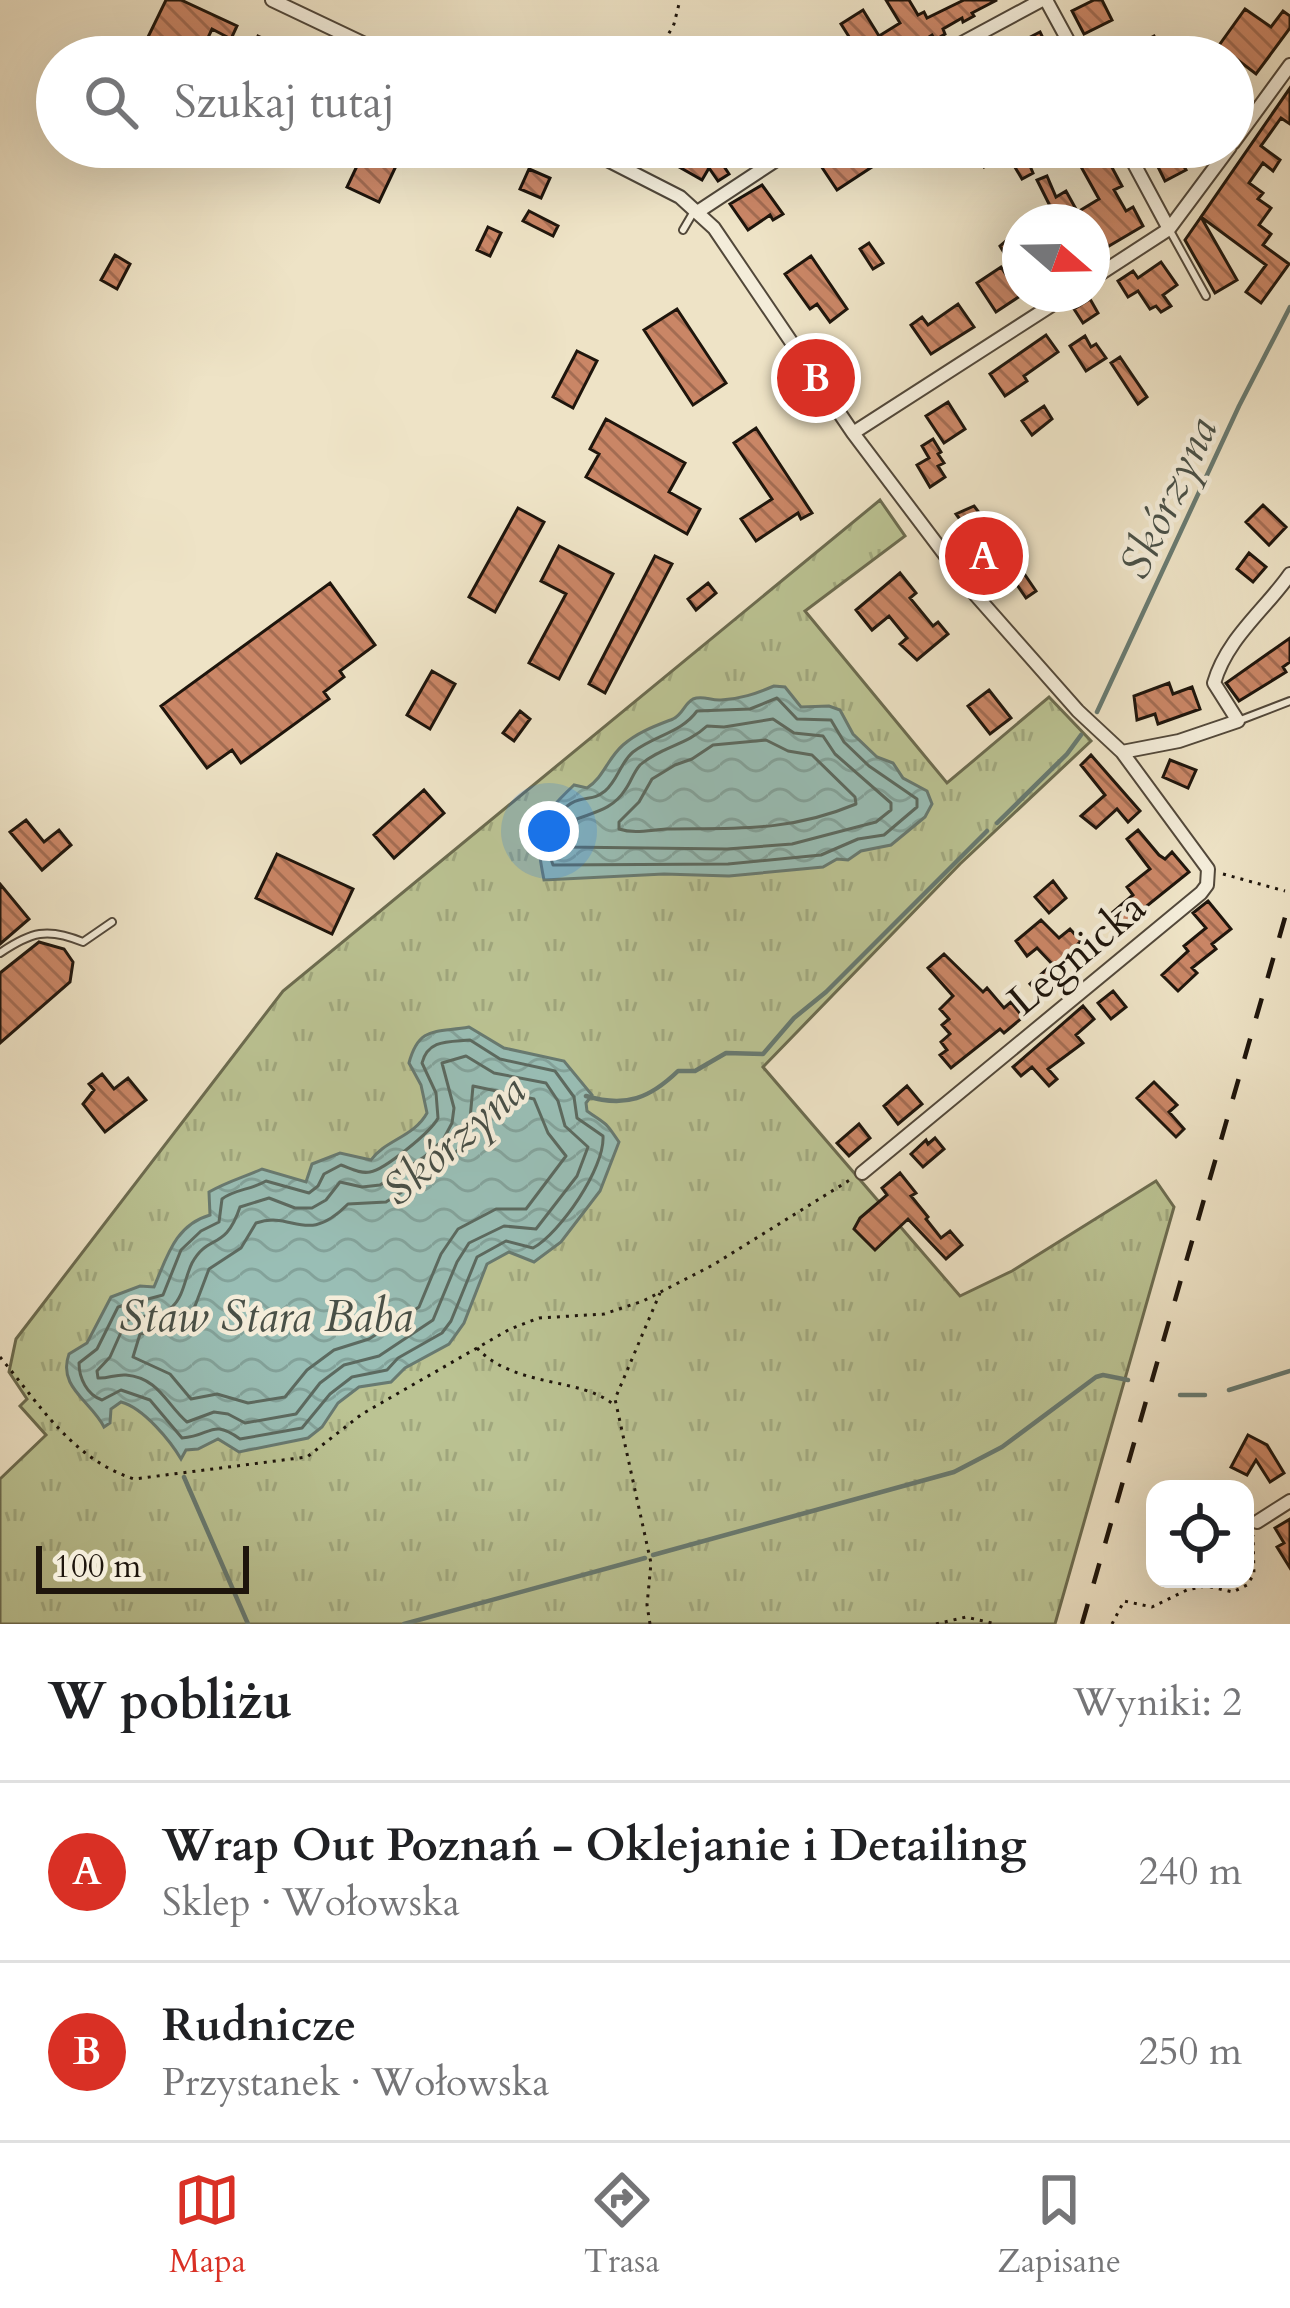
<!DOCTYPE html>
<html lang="pl">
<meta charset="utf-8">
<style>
:root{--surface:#fff;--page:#f6f6f6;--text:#202124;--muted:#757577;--line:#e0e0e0;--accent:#d93025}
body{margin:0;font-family:Cardo,serif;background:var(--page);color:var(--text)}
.controls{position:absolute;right:36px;bottom:36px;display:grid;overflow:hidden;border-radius:24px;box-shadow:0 12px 48px #0002}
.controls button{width:108px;height:108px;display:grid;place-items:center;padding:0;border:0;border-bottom:3px solid var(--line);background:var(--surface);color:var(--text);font:60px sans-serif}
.compass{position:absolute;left:1002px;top:204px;width:108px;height:108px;border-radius:50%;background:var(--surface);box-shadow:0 12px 48px #0002;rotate:110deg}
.scale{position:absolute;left:36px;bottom:30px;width:213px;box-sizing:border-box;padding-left:12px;border:6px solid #1e150c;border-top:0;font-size:33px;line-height:42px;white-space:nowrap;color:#1e150c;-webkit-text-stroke:9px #f4edda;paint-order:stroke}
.you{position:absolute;left:549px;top:831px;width:42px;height:42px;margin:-30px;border:9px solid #fff;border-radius:50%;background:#1a73e8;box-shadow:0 0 0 18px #1a73e833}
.badge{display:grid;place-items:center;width:78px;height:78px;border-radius:50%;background:var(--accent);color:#fff;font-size:39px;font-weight:700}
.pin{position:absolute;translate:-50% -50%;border:6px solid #fff;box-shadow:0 3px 12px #0006}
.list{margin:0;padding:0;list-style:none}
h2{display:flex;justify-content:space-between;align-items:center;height:156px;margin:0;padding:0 48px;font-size:51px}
h2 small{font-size:39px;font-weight:400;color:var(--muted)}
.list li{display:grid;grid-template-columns:78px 1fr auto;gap:36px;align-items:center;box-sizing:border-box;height:180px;padding:0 48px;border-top:3px solid var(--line)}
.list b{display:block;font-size:45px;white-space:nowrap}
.list p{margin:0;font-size:39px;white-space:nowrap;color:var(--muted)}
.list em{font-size:39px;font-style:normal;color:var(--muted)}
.icon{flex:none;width:66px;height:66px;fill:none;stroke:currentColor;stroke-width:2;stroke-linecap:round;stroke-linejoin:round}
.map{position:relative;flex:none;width:1290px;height:1624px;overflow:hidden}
.search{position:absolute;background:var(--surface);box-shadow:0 12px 48px #0002;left:36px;right:36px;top:36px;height:132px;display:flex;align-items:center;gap:30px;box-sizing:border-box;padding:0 42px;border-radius:66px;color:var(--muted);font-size:45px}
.sheet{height:516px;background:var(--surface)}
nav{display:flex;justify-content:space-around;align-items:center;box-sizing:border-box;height:168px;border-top:3px solid var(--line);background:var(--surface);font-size:33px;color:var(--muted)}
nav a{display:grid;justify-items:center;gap:6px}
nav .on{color:var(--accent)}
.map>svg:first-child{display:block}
</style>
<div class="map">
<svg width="1290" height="1624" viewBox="0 0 1290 1624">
<defs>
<pattern id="grass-tufts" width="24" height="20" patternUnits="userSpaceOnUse" patternTransform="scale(3)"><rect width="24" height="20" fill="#bbc393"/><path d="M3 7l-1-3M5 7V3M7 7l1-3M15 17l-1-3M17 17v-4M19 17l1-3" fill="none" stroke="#a0a77e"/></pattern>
<pattern id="water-waves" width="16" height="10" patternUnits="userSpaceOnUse" patternTransform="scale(3)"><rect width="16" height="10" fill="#99beb5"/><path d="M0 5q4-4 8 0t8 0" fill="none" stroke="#83a29a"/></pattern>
<pattern id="building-back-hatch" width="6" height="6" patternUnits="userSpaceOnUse" patternTransform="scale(3)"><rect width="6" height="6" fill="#ca8666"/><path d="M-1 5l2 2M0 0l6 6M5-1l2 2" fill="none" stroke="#a36c52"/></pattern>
</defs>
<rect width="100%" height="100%" fill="#eee3c6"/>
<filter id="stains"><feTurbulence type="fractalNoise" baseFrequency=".00167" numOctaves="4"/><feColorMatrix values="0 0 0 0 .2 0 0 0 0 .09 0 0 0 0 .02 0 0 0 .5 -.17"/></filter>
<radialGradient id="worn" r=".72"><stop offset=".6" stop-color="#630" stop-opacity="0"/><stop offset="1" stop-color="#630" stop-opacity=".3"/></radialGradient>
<path fill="url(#grass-tufts)" stroke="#6c6c50" stroke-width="3" d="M880,500L905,536L805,611L947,783L1049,697L1091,741L960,864L763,1067L960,1296L1012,1271L1156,1181L1174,1207L1055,1624H0V1479L46,1435L20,1406L27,1399L9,1372L16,1339L283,991Z"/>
<path fill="url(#water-waves)" stroke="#687a71" stroke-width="3" d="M774,686L785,687L801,707L829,706L840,710L853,734L877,757L893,763L903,778L927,791L932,804L925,817L891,845L861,851L848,860L837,859L823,867L729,876L664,874L544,880C534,830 536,821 574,785L587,788C604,777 607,759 623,745C638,732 655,726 673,719C683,714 684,704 693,699C703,695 711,701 721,700C740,699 755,694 774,686Z
M469,1027L504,1048L564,1061L592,1095L586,1103L587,1111C608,1126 605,1121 619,1142L600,1191L561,1242L534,1262L509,1252L487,1264L464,1323L449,1344L405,1368L391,1382L359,1387L338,1403L322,1427L308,1438L239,1452L218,1439L198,1449L186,1450L181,1459C171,1442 144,1408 121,1402L111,1409L110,1423L104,1427C91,1401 57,1387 69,1354L87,1343L111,1297L140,1286L154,1287C167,1257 175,1225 210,1215L209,1192C226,1182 244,1177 262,1169L306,1182L312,1164L340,1153L371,1160C385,1140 414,1137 427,1113L421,1085L409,1063C419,1025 437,1033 469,1027Z"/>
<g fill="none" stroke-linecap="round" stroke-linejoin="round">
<path stroke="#5c6a60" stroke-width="3" d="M777,698L797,719L831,720L844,742L869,766L917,799V807L884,835L858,839L821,855L728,864L553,865C545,845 555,806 579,800C590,797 595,799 605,791C618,780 620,763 633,752C655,735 681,733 697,711L750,709Z
M773,719L794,733L823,736L835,754L891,803V810L876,822L792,844L727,849L565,847L577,819C595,812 613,809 625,790C631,782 633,773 640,765C660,747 687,745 707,726L724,727Z
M766,740L788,751L812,755L855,797L856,804C789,832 737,828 666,829C650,830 634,834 619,829V822L639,802L652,779L675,765L692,759L713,745Z
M470,1040L500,1059L555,1071L574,1097L577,1118L603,1136C605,1168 560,1233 533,1248L506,1241L477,1257L451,1321L442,1333L398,1358L387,1370L352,1377L330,1394L302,1428L240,1439C211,1418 212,1436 182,1438L150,1400L121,1390L102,1400C87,1395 79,1378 79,1363L97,1349L118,1307L163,1295L181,1250L201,1231L219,1222L222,1199C235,1189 251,1190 266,1181L309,1193L318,1186L324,1174L341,1165C350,1168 360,1174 370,1172C384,1170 431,1132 438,1118L436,1093L422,1063C428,1039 449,1042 470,1040Z
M466,1056L494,1073L546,1083L558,1101L565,1126L588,1147L577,1176L536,1229L504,1226L469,1243L457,1262L433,1320L379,1356L344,1365L320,1383L296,1414L245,1423L228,1414L214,1412L187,1422C166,1404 159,1378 126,1375C116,1374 107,1379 98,1378L97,1371L110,1357L126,1321C141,1314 160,1318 172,1307C184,1296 185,1277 192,1263C208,1233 225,1252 240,1207L269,1198L295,1208H312L326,1200L340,1182L362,1187L380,1185L424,1157L443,1140L452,1123L454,1108L442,1063Z
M473,1086L534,1099L548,1133L566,1156L526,1209H496L458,1229L441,1254L419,1307L369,1339L334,1350L307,1370L285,1397L248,1403L217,1394L191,1399L170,1374L133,1357L140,1334L168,1330L184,1320L195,1306L209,1269L241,1248L256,1223C294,1210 305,1247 348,1204L386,1202L438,1169L459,1149L469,1130Z"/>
<path stroke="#687a71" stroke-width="4.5" d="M1097,712L1239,406L1290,307
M997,823L1067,754L1081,735
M586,1096C626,1108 650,1098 678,1071H695L726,1053L763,1054L794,1018L826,992L987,831
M1229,1390L1290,1371
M1180,1395H1205
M184,1477L248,1624
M653,1555L954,1472L1002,1447L1096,1377L1103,1375L1128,1380
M404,1624L645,1558"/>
</g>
<path fill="url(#building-back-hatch)" stroke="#1e150c" stroke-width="3" d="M166,0H181L237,26L231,39L212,29L199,57H187L167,47L166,51L146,41Z
M886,0H909L918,15L924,12L927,18L964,0H997L972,13L974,16L963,22L962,18L943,29L945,34L935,40L932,35L897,57H848L843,50L853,43L841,24L863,10L879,36L900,23Z
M1094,0H1102L1112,20L1084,34L1072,11Z
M1245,9L1271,27L1283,11L1290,16V28L1256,74L1234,57H1222L1215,51Z
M1040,32L1052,57H977L1006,42L1009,48Z
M258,36L279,46L274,57H248Z
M1154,36L1165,57H1139L1134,47Z
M1290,88V124L1281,118L1261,146L1280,160L1273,171L1263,163L1249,183L1263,193L1258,199L1271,208L1259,225L1271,234L1263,245L1289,264L1261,303L1246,292L1266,265L1201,217Z
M366,147H405L379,202L347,187Z
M644,147H694L721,162L729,174L718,181L709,168L702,180Z
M830,147H868L878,163L837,190L815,157Z
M969,147H1022L1033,173L1022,179L1006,152L984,167Z
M1070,147H1101L1122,186L1114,190L1126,211L1133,207L1143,226L1092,256V222H1082L1076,213L1099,199Z
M1174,149L1186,170L1165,181L1156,163Z
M529,169L550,178L541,198L520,189Z
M1047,176L1056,197L1066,191L1077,211L1064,218L1066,222H1058L1037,180Z
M762,185L783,214L773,220L770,215L748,230L730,204Z
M529,211L558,226L553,236L523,221Z
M1201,217L1237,280L1215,293L1185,240Z
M488,227L501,233L490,256L477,250Z
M1020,229V253L1009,261L1000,246Z
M869,243L883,263L873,269L860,249Z
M115,255L130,264L117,289L101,280Z
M811,256L847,309L830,322L817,304L810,309L785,274Z
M1161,262L1177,285L1163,295L1171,306L1161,312L1156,306L1150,309L1138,291L1128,297L1118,281L1133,271L1138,278Z
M1001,267L1020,296L996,312L977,283Z
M1090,299L1098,313L1083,323L1074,309Z
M958,304L974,327L931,354L911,325L922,317L928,325Z
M677,309L726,383L693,405L644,330Z
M1046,335L1058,352L1024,376L1027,381L1005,396L990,374Z
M1085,336L1091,347L1096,344L1106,358L1086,371L1070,346Z
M577,351L597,361L573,408L553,397Z
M1120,357L1147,397L1138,404L1111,363Z
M948,402L965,429L944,443L926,416Z
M1044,406L1052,419L1032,435L1022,421Z
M606,419L685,463L669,492L700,509L687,534L586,477L599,454L590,449Z
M756,428L812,513L801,519L798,513L756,541L741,519L772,499L734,443Z
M933,439L941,452L938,454L944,463L938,466L945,477L930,487L917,465L929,458L922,446Z
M1263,505L1286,527L1269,545L1246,522Z
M974,506L1000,540L992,546L996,551L991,555L1001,569L991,576L968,545L975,540L956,514Z
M518,508L544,522L495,612L469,597Z
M559,546L613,574L559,679L529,663L566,594L541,581Z
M1249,553L1266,567L1253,582L1237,569Z
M655,556L672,564L605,693L589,684Z
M1023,572L1036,591L1026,598L1013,579Z
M900,573L916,593L910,598L933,626L938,622L948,634L917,660L900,644L907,638L889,616L872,630L856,610Z
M330,583L375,645L340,671L344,677L324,692L329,699L241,763L232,750L207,768L161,706Z
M708,583L716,593L696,610L688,599Z
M1290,638V662L1283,667L1286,672L1239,701L1226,683Z
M432,671L455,684L430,729L407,715Z
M1169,683L1173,694L1192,687L1200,709L1158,724L1155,714L1137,720L1134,696Z
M989,690L1011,718L990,734L968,706Z
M520,711L530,719L514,741L503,733Z
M1091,755L1140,811L1128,822L1117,809L1096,828L1081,816L1105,795L1081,765Z
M1170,760L1196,770L1188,788L1163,777Z
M424,790L444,813L394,858L374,835Z
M26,820L44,842L59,830L71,845L42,870L10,832Z
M1138,830L1159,855L1165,859L1172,852L1189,872L1117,930L1106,918L1133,895L1127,887L1150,869L1127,839Z
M277,854L353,889L332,934L256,898Z
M1053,881L1066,898L1049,913L1035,897Z
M0,884L29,919L0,944Z
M1208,901L1231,929L1212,944L1216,949L1192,968L1197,973L1178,991L1162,975L1188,951L1184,946L1206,928L1193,913Z
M1041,920L1059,938L1070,929L1081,941L1054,966L1037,948L1027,956L1016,941Z
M39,942L64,949L73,962L70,982L0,1043V973Z
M944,954L983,992L987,988L1004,1008L1011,1002L1023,1017L1004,1033L1000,1029L951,1068L940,1055L947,1050L941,1042L950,1034L942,1025L949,1019L940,1009L953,996L928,968Z
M1047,969L1060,983L1042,998L1030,984Z
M1113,991L1126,1007L1111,1019L1098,1003Z
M1083,1006L1094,1019L1076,1035L1083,1043L1048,1069L1057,1079L1049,1086L1032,1067L1021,1076L1013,1067Z
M102,1074L114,1089L128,1078L146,1100L105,1132L83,1104L94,1090L89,1084Z
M1154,1082L1177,1105L1169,1112L1184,1129L1176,1137L1137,1098Z
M907,1086L922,1104L898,1124L884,1106Z
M859,1124L870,1138L849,1156L837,1143Z
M935,1138L944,1149L923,1167L911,1154L926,1140L928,1144Z
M900,1173L916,1193L911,1196L928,1217L926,1219L941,1238L950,1231L962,1245L946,1259L908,1219L875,1250L854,1229L860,1218L887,1195L882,1188Z
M1248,1435L1267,1445L1284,1473L1270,1482L1256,1460L1247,1475L1231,1467Z
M1290,1519V1568L1277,1547L1284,1543L1275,1528Z"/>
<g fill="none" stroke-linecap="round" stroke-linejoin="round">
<g stroke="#52483a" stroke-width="10">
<path id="service" d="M1169,229L1206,296
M683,230L693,213
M1238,721L1290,701
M0,953C31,932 47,927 83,942L112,922"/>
</g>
<g stroke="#52483a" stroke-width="16">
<path id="minor" d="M272,0L392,57
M1046,0L1077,57
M936,57L1042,0
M1233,143L1290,65
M582,147L680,197L714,228L853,433L973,592L1078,711L1122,752L1208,869L1207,885L1201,893L862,1173
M1125,147L1169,229
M699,211L796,147
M1092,279L1169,229L1230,147
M853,433L1069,294
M1122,752L1179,741L1238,721L1214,683C1227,638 1265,610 1290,574
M1257,1522L1290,1501"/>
</g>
<path stroke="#1e150c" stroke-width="3" stroke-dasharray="3 6" stroke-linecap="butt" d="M656,57L674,24L680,0
M1223,874L1285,891
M477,1348C514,1388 582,1377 614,1405
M0,1357C40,1405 72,1459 134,1479L307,1457L362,1414L510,1329L539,1318L604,1314L643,1301L713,1265L853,1178
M650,1624L647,1605L651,1563L615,1399L660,1293
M936,1624L966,1617L996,1624
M1112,1624L1124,1601L1152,1607L1187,1590L1206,1586L1233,1592L1247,1585L1254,1574L1253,1535"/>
<use href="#service" stroke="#f4edda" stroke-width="6"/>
<use href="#minor" stroke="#f4edda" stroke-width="12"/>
<path stroke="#1e150c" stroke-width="4.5" stroke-dasharray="21 21" stroke-linecap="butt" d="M1082,1624L1290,900"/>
</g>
<g text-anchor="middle" stroke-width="9" stroke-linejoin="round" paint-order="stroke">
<g font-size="42" fill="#1e150c" stroke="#f4edda">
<text transform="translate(1076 953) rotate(-40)" y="15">Legnicka</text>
</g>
<g font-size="45" font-style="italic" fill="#495047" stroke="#f4edda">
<text transform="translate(1167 497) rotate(-65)" y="16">Skórzyna</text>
<text transform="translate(453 1139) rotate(-41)" y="16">Skórzyna</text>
<text x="266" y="1331">Staw Stara Baba</text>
</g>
</g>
<rect width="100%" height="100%" filter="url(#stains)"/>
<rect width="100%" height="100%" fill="url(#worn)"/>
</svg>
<div class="controls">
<button><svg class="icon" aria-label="locate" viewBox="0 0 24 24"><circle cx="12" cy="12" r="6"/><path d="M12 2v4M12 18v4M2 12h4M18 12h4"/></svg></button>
</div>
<svg class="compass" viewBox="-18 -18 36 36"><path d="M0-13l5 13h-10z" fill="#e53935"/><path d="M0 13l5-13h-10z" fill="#757577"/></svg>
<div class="scale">100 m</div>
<div class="you"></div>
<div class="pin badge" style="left:984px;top:556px">A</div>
<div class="pin badge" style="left:816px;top:378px">B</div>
<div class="search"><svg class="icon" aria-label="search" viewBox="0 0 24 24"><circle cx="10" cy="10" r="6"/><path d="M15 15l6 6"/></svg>Szukaj tutaj</div>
</div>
<section class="sheet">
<h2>W pobliżu<small>Wyniki: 2</small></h2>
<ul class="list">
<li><span class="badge">A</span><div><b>Wrap Out Poznań - Oklejanie i Detailing</b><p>Sklep · Wołowska</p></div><em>240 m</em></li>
<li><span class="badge">B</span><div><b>Rudnicze</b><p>Przystanek · Wołowska</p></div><em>250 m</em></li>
</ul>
</section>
<nav>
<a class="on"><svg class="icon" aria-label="map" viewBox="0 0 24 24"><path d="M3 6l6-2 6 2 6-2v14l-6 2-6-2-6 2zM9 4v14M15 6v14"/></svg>Mapa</a>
<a><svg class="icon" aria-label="directions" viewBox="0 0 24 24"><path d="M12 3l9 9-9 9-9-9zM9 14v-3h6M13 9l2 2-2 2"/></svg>Trasa</a>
<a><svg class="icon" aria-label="saved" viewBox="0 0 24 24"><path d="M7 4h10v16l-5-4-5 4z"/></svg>Zapisane</a>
</nav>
